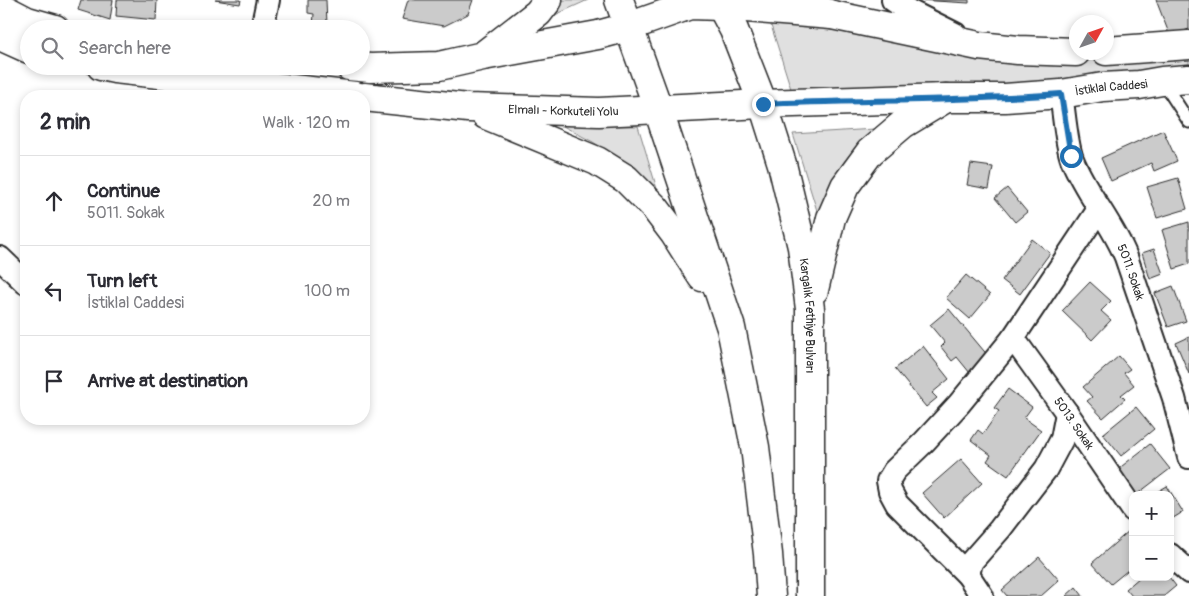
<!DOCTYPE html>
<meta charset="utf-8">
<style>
:root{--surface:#fff;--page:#f7f7f7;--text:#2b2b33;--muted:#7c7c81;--line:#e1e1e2}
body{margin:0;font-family:Pangolin,sans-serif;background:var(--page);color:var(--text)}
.controls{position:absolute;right:15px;bottom:15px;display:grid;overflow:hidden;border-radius:10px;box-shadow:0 2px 8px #0003}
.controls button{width:45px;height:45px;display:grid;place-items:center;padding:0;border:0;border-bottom:1px solid var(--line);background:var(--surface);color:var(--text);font:25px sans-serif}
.compass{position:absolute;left:1069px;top:15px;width:45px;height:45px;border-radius:50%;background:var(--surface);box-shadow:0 2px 8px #0003;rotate:50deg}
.stop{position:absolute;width:15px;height:15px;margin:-11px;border:4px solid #1f6fb2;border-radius:50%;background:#fff}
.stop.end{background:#1f6fb2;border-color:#fff;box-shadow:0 1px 5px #0008}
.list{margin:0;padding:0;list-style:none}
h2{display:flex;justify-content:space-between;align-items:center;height:65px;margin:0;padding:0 20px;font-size:21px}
h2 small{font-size:16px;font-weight:400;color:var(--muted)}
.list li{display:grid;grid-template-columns:32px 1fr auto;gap:15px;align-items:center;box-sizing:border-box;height:90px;padding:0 20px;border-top:1px solid var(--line)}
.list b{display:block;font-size:19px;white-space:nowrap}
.list p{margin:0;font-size:16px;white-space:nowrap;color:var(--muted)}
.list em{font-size:16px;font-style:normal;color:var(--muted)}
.icon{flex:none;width:28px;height:28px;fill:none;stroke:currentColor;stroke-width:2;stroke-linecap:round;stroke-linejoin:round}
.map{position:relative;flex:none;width:1189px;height:596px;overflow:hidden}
.search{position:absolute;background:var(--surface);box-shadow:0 2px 8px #0003;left:20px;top:20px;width:350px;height:55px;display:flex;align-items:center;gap:12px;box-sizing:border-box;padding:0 18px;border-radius:28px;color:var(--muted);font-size:19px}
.panel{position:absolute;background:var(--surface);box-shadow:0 2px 8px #0003;left:20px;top:90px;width:350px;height:335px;border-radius:20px}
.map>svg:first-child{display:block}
</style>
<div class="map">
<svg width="1189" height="596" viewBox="0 0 1189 596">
<rect width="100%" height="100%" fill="#fff"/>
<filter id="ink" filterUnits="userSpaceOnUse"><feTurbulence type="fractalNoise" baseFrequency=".02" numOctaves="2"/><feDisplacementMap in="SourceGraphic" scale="10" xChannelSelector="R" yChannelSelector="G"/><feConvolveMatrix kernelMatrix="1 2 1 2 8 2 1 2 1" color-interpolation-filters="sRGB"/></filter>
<g filter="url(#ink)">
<path fill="#e0e0e0" stroke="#868686" d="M563,0H588L555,15Z
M769,19L1041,56L1125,55L1189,50V68L1005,86L791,89Z
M561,125L638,126L657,189L631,167L593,142Z
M875,129C842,159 834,173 818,214L793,134Z"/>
<path fill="#cbcbcb" stroke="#2b2b2b" d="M81,0H113L110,20L78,10Z
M117,0H157L156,20L116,16Z
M215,0H241L240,4Z
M308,0H326L327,25H313L314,14L308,13Z
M408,0H473L468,14L444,26L402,19Z
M918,0H969V3Z
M1156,0H1189V29L1170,36Z
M1163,130L1177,161L1154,171L1151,163L1111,181L1101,158Z
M971,164L993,167L989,189L967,185Z
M1178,178L1187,209L1157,218L1147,187Z
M1007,188L1027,212L1015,222L995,198Z
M1189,222V264L1174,269L1162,230Z
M1032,239L1050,253L1020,294L1002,280Z
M1154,249L1163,274L1150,279L1142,253Z
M966,275L990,295L970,319L946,298Z
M1090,282L1111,301L1101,311L1111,320L1092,340L1062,311Z
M1173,286L1186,321L1168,327L1155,293Z
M949,309L989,357L970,373L957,357L952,361L941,347L945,343L930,325Z
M1189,337V374L1176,343Z
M923,346L949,379L932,393L937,398L926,407L895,369Z
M1119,356L1130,369L1124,373L1134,385L1121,395L1125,399L1103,418L1087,401L1092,397L1083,387Z
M1008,389L1032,407L1024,418L1041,430L1008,476L987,461L991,455L971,440L978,430L983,434L999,411L994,408Z
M1136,407L1154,429L1121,456L1103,434Z
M1150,444L1170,469L1136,495L1117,470Z
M961,459L982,483L944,518L922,493Z
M1167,486L1183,512L1170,520V495H1152Z
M1130,530L1133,533V566L1111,584L1092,563Z
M1039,557L1059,580L1041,596H1007L1002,590Z
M1140,577H1169L1176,586L1164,596H1132L1126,589Z
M1076,587L1083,596H1066Z"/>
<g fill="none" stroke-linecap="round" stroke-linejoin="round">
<g stroke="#2b2b2b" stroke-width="15">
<path id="service" d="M1163,82L1189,122"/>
</g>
<g stroke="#2b2b2b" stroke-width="26">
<g id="minor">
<path d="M893,0L909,11L955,34"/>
<path d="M262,29L268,0"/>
<path id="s1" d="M1061,94C1064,112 1066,143 1072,159C1086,194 1112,222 1126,257L1174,398L1189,457"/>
<path d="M0,258L26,283"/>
<path id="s2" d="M1013,338L1067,413L1133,510"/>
<path d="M1170,555L1189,572"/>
<path d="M968,575L971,562L1000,529L1046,469L1062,439L1067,413"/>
<path d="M982,596L968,575L897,504L890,491L888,481L894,471L924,442L959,404L1013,338L1099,209"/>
</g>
</g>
<g stroke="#2b2b2b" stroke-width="31">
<g id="primary">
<path d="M721,6L832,15L979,46L1018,50L1076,52"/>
<path d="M1106,51L1189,45"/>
<path id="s3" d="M763,104L946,98H1005L1061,94L1103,87L1139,85L1162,81L1189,79"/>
</g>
</g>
<g stroke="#2b2b2b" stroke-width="31">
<g id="trunk">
<path d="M619,0L653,94L731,328L755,447L768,554L771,596"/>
<path id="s4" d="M718,0L734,30L763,104L782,164L802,247L810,309V596"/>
<path d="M793,0L832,15"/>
<path d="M0,7L27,21L55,29"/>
<path d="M0,36L29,49"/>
<path d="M485,54L538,13L548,0"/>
<path d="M101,66L115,69L355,96"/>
<path d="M349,66L370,68L439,66L483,56L598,35L628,27L690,5L721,6"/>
<path id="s5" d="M364,97L468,108L599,112L763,104"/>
<path d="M486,115L597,161L626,179L655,208L674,233L702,277"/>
<path d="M814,290L831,218L845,186L870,152L903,124L946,98"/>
</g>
</g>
<use href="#service" stroke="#fff" stroke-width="11"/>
<use href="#minor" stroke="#fff" stroke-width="22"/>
<use href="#primary" stroke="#fff" stroke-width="28"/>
<use href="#trunk" stroke="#fff" stroke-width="28"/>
</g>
</g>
<g fill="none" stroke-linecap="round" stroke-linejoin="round" filter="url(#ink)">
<path stroke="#1f6fb2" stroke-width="6" d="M763,104C862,100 962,101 1061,94L1071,156"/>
</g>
<g text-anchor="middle" stroke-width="4" stroke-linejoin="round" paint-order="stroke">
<g font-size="12" fill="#2b2b2b" stroke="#fff">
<text dy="4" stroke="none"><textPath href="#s3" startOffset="349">İstiklal Caddesi</textPath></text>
<text dy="4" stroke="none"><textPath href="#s5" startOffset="200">Elmalı - Korkuteli Yolu</textPath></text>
<text dy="4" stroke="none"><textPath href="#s1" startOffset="194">5011. Sokak</textPath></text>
<text dy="4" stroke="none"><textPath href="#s4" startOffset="331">Kargalık Fethiye Bulvarı</textPath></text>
<text dy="4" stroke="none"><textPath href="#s2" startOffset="105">5013. Sokak</textPath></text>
</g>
</g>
</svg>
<div class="controls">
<button>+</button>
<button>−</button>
</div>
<svg class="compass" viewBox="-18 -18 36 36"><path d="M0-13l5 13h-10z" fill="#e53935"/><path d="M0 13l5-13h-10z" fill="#7c7c81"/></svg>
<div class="stop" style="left:1071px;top:156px"></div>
<div class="stop end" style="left:763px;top:104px"></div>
<div class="search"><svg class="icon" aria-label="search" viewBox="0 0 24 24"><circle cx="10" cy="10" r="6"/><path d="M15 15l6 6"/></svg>Search here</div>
<section class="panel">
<h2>2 min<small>Walk · 120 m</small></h2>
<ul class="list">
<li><svg class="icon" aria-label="ahead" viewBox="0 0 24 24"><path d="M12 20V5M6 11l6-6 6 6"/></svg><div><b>Continue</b><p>5011. Sokak</p></div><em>20 m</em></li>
<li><svg class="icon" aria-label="left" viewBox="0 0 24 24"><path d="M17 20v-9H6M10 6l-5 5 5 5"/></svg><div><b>Turn left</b><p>İstiklal Caddesi</p></div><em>100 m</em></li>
<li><svg class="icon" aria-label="arrive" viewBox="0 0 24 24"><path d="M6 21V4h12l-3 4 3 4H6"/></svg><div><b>Arrive at destination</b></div></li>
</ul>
</section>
</div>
